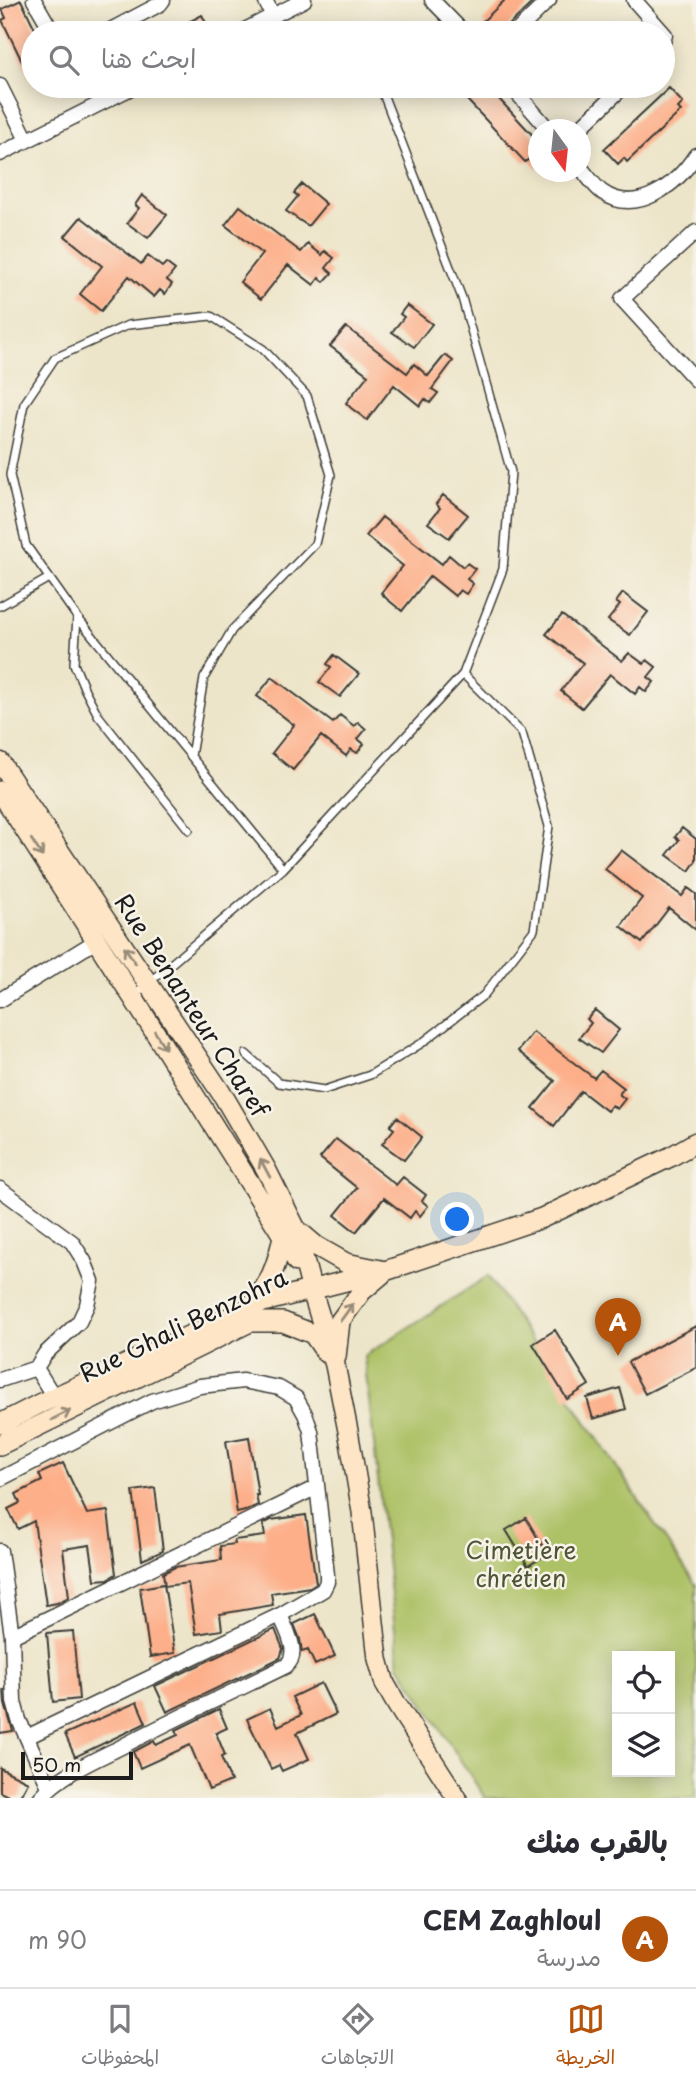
<!DOCTYPE html>
<html lang="ar">
<meta charset="utf-8">
<style>
:root{--surface:#fff;--page:#f2f2f3;--text:#2b2b33;--muted:#7c7c81;--line:#e1e1e2;--accent:#b45309}
body{margin:0;font-family:"Playpen Sans","Playpen Sans Arabic",sans-serif;background:var(--page);color:var(--text);direction:rtl}
.controls{position:absolute;right:21px;bottom:21px;display:grid;overflow:hidden;border-radius:0px;box-shadow:0 4px 18px #0003}
.controls button{width:63px;height:63px;display:grid;place-items:center;padding:0;border:0;border-bottom:2px solid var(--line);background:var(--surface);color:var(--text);font:35px sans-serif}
.compass{position:absolute;left:528px;top:119px;width:63px;height:63px;border-radius:50%;background:var(--surface);box-shadow:0 4px 18px #0003;rotate:165deg}
.scale{position:absolute;left:21px;bottom:18px;width:112px;box-sizing:border-box;padding-left:7px;border:4px solid #1c1c1c;border-top:0;font-size:19px;line-height:24px;white-space:nowrap;color:#1c1c1c;-webkit-text-stroke:5px #f7f3e8;paint-order:stroke}
.you{position:absolute;left:458px;top:1220px;width:24px;height:24px;margin:-18px;border:5px solid #fff;border-radius:50%;background:#1a73e8;box-shadow:0 0 0 10px #1a73e833}
.badge{display:grid;place-items:center;width:46px;height:46px;border-radius:50%;background:var(--accent);color:#fff;font-size:23px;font-weight:700}
.pin{position:absolute;translate:-50% -58px;filter:drop-shadow(0 2px 4px #0008)}
.pin::after{content:'';position:absolute;top:37px;width:24px;height:21px;background:inherit;clip-path:polygon(0 0,100% 0,50% 100%)}
.list{margin:0;padding:0;list-style:none}
h2{display:flex;justify-content:space-between;align-items:center;height:91px;margin:0;padding:0 28px;font-size:30px}
h2 small{font-size:23px;font-weight:400;color:var(--muted)}
.list li{display:grid;grid-template-columns:46px 1fr auto;gap:21px;align-items:center;box-sizing:border-box;height:98px;padding:0 28px;border-top:2px solid var(--line)}
.list b{display:block;font-size:26px;white-space:nowrap}
.list p{margin:0;font-size:23px;white-space:nowrap;color:var(--muted)}
.list em{font-size:23px;font-style:normal;color:var(--muted)}
.icon{flex:none;width:38px;height:38px;fill:none;stroke:currentColor;stroke-width:2;stroke-linecap:round;stroke-linejoin:round}
.map{position:relative;flex:none;width:696px;height:1798px;overflow:hidden;direction:ltr}
.search{position:absolute;background:var(--surface);box-shadow:0 4px 18px #0003;left:21px;right:21px;top:21px;height:77px;display:flex;align-items:center;gap:18px;box-sizing:border-box;padding:0 24px;border-radius:38px;color:var(--muted);font-size:26px}
.sheet{height:189px;background:var(--surface)}
nav{display:flex;justify-content:space-around;align-items:center;box-sizing:border-box;height:98px;border-top:2px solid var(--line);background:var(--surface);font-size:19px;color:var(--muted)}
nav a{display:grid;justify-items:center;gap:4px}
nav .on{color:var(--accent)}
.map>svg:first-child{display:block}
</style>
<div class="map">
<svg width="696" height="1798" viewBox="0 0 696 1798">
<rect width="100%" height="100%" fill="#f7f3e8"/>
<filter id="ink" filterUnits="userSpaceOnUse"><feTurbulence type="fractalNoise" baseFrequency=".0143" numOctaves="2"/><feDisplacementMap in="SourceGraphic" scale="14" xChannelSelector="R" yChannelSelector="G"/><feConvolveMatrix kernelMatrix="1 2 1 2 8 2 1 2 1" color-interpolation-filters="sRGB"/></filter>
<filter id="wash" filterUnits="userSpaceOnUse"><feTurbulence type="fractalNoise" baseFrequency=".00686" numOctaves="4" result="noise"/><feDisplacementMap in="SourceGraphic" scale="28" xChannelSelector="R" yChannelSelector="G"/><feGaussianBlur stdDeviation="1.57" result="paint"/><feColorMatrix in="noise" values="0 0 0 0 0 0 0 0 0 0 0 0 0 0 0 0 0 1.4 0 .05"/><feComposite in="paint" operator="in"/></filter>
<g filter="url(#wash)">
<rect width="100%" height="100%" fill="#ede5c9"/>
<path fill="#adc166" stroke="#646e41" stroke-width="2" fill-rule="evenodd" d="M488,1276L696,1585V1798H485L399,1665L364,1356ZM617,1656H670V1772H617Z"/>
<g id="blocks">
<path fill="#fdaf89" d="M21,0L37,33H33V84L2,20L6,18L2,9Z
M505,0H535L508,26L505,33H477L486,25L483,21Z
M202,15L211,33H167Z
M454,86H487L538,141V169L529,159L525,162Z
M669,88L683,103L678,108L681,111L627,162L624,158L618,164L604,149Z
M302,184L326,204L308,226L286,211L298,196L294,193Z
M142,195L167,215L148,238L127,223L139,208L135,205Z
M240,206L301,252L308,244L322,255L325,251L334,258L326,268L332,273L324,282L319,278L314,285L288,265L261,299L246,287L240,282L262,254L225,225Z
M81,217L141,264L148,256L162,267L166,263L175,270L167,280L172,284L165,294L160,290L154,297L129,276L101,311L86,299L80,294L102,266L65,236Z
M407,305L432,324L414,347L392,332L404,317L400,314Z
M346,327L407,373L414,364L428,376L445,355L453,361L432,389L438,393L430,403L425,399L420,406L394,385L367,420L351,408L346,403L368,375L330,346Z
M443,495L468,515L449,538L428,523L440,508L436,504Z
M382,517L442,564L449,555L463,567L467,563L475,569L467,579L473,584L466,594L460,590L455,596L430,576L402,611L387,599L381,593L403,566L366,536Z
M623,593L648,612L630,635L608,620L620,605L616,602Z
M562,615L622,661L629,653L644,664L647,660L656,667L648,677L654,682L646,692L640,687L635,694L610,674L582,708L567,696L561,691L583,663L546,634Z
M334,655L359,674L340,697L319,682L331,667L327,664Z
M272,677L333,723L340,715L354,726L358,722L366,729L358,739L364,744L357,753L351,749L346,756L321,736L293,770L278,758L272,753L294,725L257,696Z
M682,828L696,839V861L689,871L667,855L679,840L675,837Z
M621,850L682,896L688,888L696,894V930L669,908L642,943L621,926L642,898L605,869Z
M595,1010L619,1030L601,1053L579,1038L591,1023L587,1019Z
M533,1032L594,1078L601,1070L624,1088L619,1094L625,1099L617,1109L612,1105L607,1111L581,1091L554,1126L533,1108L555,1081L518,1051Z
M397,1117L422,1137L404,1160L382,1144L394,1129L390,1126Z
M336,1139L396,1185L403,1177L426,1195L422,1201L428,1206L420,1216L415,1211L410,1218L384,1198L356,1232L341,1220L335,1215L357,1188L320,1158Z
M696,1326V1368L645,1394L628,1362Z
M555,1330L589,1385L567,1399L533,1344Z
M620,1388L626,1409L593,1419L587,1398Z
M249,1437L258,1495H256L258,1505L245,1511L237,1513L226,1441Z
M63,1463L87,1514L108,1511L116,1574L108,1579L95,1580L90,1545L63,1549L69,1597L57,1603L46,1605L34,1521L18,1529L8,1509L20,1503L16,1494L42,1481L39,1474Z
M155,1488L163,1551L142,1560L133,1491Z
M306,1515L316,1583L310,1587L271,1593L273,1605L220,1614L222,1630L196,1634L188,1583L165,1586L163,1573L175,1567L221,1560L220,1546L235,1544L234,1540L265,1536L263,1524L271,1520Z
M526,1518L547,1554L528,1566L506,1530Z
M164,1584L175,1653L150,1657L140,1588Z
M315,1614L335,1656L315,1665L308,1650L302,1652L300,1639L294,1624Z
M275,1629L283,1649L280,1658L167,1712L155,1686Z
M73,1631L79,1699L53,1702L47,1633Z
M321,1683L336,1714L297,1733L309,1759L282,1771L279,1765L271,1769L247,1719L270,1708L278,1726L301,1715L292,1697Z
M4,1690L5,1704L13,1731L0,1733V1691Z
M137,1702L146,1723L75,1757L65,1734Z
M219,1709L227,1728L216,1733L225,1755L221,1757L231,1781L209,1790L190,1745L140,1768L133,1752L154,1741L156,1745L178,1735L176,1730Z
M0,1768L28,1782L19,1798H12L0,1792Z"/>
</g>
</g>
<g filter="url(#ink)">
<use href="#blocks" fill-opacity="0" stroke="#3b3a36" stroke-width="2"/>
<g fill="none" stroke-linecap="round" stroke-linejoin="round">
<g stroke="#3b3a36" stroke-width="10">
<path id="lane" d="M0,606L49,578
M77,617L74,664L85,690L98,715L189,830
M191,756L204,678L232,630L315,544L331,475L307,396L263,349L211,316L128,325L55,358L24,404L10,475L26,545L77,617L283,869
M133,996L283,869L463,674L503,569L511,472L462,298L380,86
M246,1054L279,1083L324,1090L370,1075L422,1043L484,995L534,930L549,826L522,733L463,674"/>
</g>
<g stroke="#3b3a36" stroke-width="17">
<path id="street" d="M34,0L53,33
M265,0L273,16
M432,0L464,33
M634,0L665,35L663,42
M105,33L160,4L163,0
M239,33L304,0
M515,33L549,0
M0,86L27,140
M511,86L549,130
M578,130L624,86
M0,154L135,86
M580,167C587,175 594,186 602,192C637,217 677,184 696,155
M696,232L622,299L696,380
M0,1000L96,941
M0,1189L72,1242L84,1261L92,1281L87,1305L79,1322L45,1354L36,1368
M0,1380L36,1368L54,1397
M0,1479L152,1401L200,1386L243,1381L279,1388L296,1398L305,1414L311,1431L327,1575V1582L323,1590L280,1615L27,1737
M0,1551L12,1636L14,1702L19,1720L49,1787
M12,1636L317,1487
M40,1798C61,1774 93,1761 121,1747C175,1718 231,1693 286,1666C301,1653 286,1630 280,1615"/>
</g>
<g stroke="#3b3a36" stroke-width="22">
<path id="secondary" d="M0,762L224,1097L266,1169L296,1229L312,1291L335,1365L349,1436L362,1512L378,1659L385,1684L397,1705L457,1798
M0,791L132,996L283,1236L297,1262
M296,1229L316,1246L346,1263L381,1270
M250,1307C270,1284 277,1266 283,1236
M250,1322H283L313,1334L326,1353
M336,1357L340,1321L362,1291L382,1274
M0,1424L39,1404L263,1302L385,1271L542,1218L670,1157L696,1142
M0,1445L248,1323"/>
</g>
<use href="#lane" stroke="#fff" stroke-width="7"/>
<use href="#street" stroke="#fff" stroke-width="14"/>
<use href="#secondary" stroke="#fde5c5" stroke-width="19"/>
</g>
<defs><path id="oneway-shaft" d="M-6 0H5M1.5-3L5.5 0L1.5 3" fill="none" stroke-width="1.6" stroke-linecap="round" stroke-linejoin="round" transform="scale(1.75)"/></defs>
<g stroke="#988b79">
<use href="#oneway-shaft" transform="translate(37 848) rotate(57)"/>
<use href="#oneway-shaft" transform="translate(130 955) rotate(-124)"/>
<use href="#oneway-shaft" transform="translate(160 1040) rotate(58)"/>
<use href="#oneway-shaft" transform="translate(265 1168) rotate(-118)"/>
<use href="#oneway-shaft" transform="translate(347 1312) rotate(-54)"/>
<use href="#oneway-shaft" transform="translate(61 1415) rotate(-27)"/>
</g>
</g>
<g text-anchor="middle" stroke-width="5" stroke-linejoin="round" paint-order="stroke">
<g font-size="24" fill="#1c1c1c" stroke="#f7f3e8">
<text transform="translate(191 1006) rotate(57)" y="8">Rue Benanteur Charef</text>
<text transform="translate(184 1326) rotate(-26)" y="8">Rue Ghali Benzohra</text>
</g>
<g font-size="24" fill="#4f5636" stroke="#f7f3e8">
<text x="521" y="1559">Cimetière<tspan x="521" dy="28">chrétien</tspan></text>
</g>
</g>
</svg>
<div class="controls">
<button><svg class="icon" aria-label="locate" viewBox="0 0 24 24"><circle cx="12" cy="12" r="6"/><path d="M12 2v4M12 18v4M2 12h4M18 12h4"/></svg></button>
<button><svg class="icon" aria-label="layers" viewBox="0 0 24 24"><path d="M12 4l9 5-9 5-9-5zM3 14l9 5 9-5"/></svg></button>
</div>
<svg class="compass" viewBox="-18 -18 36 36"><path d="M0-13l5 13h-10z" fill="#e53935"/><path d="M0 13l5-13h-10z" fill="#7c7c81"/></svg>
<div class="scale">50 m</div>
<div class="you"></div>
<div class="pin badge" style="left:618px;top:1356px">A</div>
<div class="search"><svg class="icon" aria-label="search" viewBox="0 0 24 24"><circle cx="10" cy="10" r="6"/><path d="M15 15l6 6"/></svg>ابحث هنا</div>
</div>
<section class="sheet">
<h2>بالقرب منك<small></small></h2>
<ul class="list">
<li><span class="badge">A</span><div><b>CEM Zaghloul</b><p>مدرسة</p></div><em>90 m</em></li>
</ul>
</section>
<nav>
<a class="on"><svg class="icon" aria-label="map" viewBox="0 0 24 24"><path d="M3 6l6-2 6 2 6-2v14l-6 2-6-2-6 2zM9 4v14M15 6v14"/></svg>الخريطة</a>
<a><svg class="icon" aria-label="directions" viewBox="0 0 24 24"><path d="M12 3l9 9-9 9-9-9zM9 14v-3h6M13 9l2 2-2 2"/></svg>الاتجاهات</a>
<a><svg class="icon" aria-label="saved" viewBox="0 0 24 24"><path d="M7 4h10v16l-5-4-5 4z"/></svg>المحفوظات</a>
</nav>
